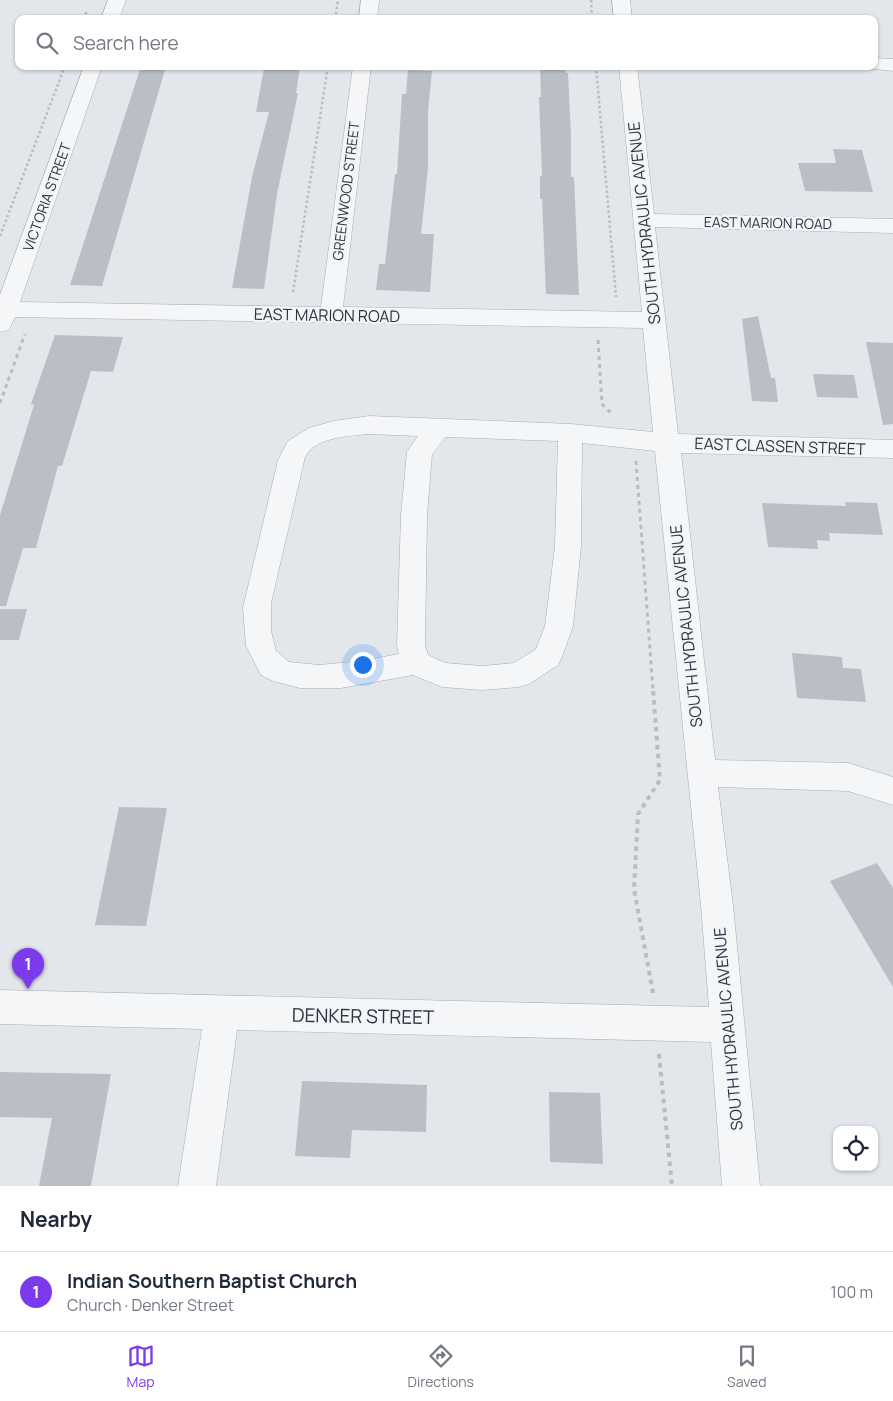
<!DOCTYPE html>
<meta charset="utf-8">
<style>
:root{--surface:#fff;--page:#f2f2f3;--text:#1f2937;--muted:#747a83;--line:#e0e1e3;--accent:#7c3aed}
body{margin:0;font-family:Manrope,sans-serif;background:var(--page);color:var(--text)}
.controls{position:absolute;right:15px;bottom:15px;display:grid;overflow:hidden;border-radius:10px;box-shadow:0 1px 4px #0004}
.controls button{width:45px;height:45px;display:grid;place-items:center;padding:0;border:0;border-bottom:1px solid var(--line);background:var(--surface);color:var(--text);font:25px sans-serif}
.you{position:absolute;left:362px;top:664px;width:18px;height:18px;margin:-12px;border:4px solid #fff;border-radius:50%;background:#1a73e8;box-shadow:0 0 0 8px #1a73e833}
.badge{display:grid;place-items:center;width:32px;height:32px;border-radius:50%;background:var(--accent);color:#fff;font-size:16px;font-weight:700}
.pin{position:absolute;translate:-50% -41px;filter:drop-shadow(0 1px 2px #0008)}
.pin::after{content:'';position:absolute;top:26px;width:18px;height:15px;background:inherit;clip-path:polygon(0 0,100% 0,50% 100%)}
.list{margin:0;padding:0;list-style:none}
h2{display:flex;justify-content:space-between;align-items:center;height:65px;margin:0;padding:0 20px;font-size:21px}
h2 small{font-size:16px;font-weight:400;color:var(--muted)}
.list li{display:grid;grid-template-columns:32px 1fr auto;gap:15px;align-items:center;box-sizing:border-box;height:80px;padding:0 20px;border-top:1px solid var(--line)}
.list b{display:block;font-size:19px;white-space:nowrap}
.list p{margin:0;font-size:16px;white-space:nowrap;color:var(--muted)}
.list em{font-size:16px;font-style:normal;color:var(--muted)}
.icon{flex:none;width:28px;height:28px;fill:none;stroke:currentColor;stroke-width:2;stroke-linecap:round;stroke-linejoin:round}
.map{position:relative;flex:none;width:893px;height:1186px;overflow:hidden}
.search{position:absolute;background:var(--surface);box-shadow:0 1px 4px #0004;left:15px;right:15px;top:15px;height:55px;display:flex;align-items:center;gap:12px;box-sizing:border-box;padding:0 18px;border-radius:10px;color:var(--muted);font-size:19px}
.sheet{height:145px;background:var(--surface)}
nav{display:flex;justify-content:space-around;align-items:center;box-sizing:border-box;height:70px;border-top:1px solid var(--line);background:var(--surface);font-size:14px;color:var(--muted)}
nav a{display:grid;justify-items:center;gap:2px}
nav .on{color:var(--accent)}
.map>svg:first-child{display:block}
</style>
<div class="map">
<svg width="893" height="1186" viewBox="0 0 893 1186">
<rect width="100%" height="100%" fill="#e3e6ea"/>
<path fill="#babfc6" d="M141,66H166L102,286L70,285Z
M540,66H565L566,73H568L571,136V177H574L579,295L546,294L542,199H540V176H542L539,97H541Z
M264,68H300L296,93H298L277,194L264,289L232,288L252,177L269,112H256Z
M408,70L432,71L428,111V168L421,234H434L430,292L376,290L379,264H385L395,174H397L402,94H406Z
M833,149L862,150L873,192L805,191L798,163H836Z
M758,316L771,378H775L778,402L752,401L742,319Z
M55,335L123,337L113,372L91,371L62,466H58L36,548H23L6,606H0V515L34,405L31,404Z
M866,342L893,343V424L883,425Z
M813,374L854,375L858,398L817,397Z
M845,502L877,503L883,535L829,533L830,541L817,540L818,549L768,547L762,503L846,506Z
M0,609H27L19,640H0Z
M792,653L842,657L843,668L861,669L866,702L797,698Z
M119,807L167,808L146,926L95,925Z
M877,863L893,888V987L830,881Z
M0,1072L111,1074L91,1186H39L52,1118L0,1117Z
M302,1081L427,1085L426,1132L352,1130L350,1158L295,1156Z
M549,1092L600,1093L603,1164L550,1162Z"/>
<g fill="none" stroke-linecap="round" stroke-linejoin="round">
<g stroke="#a8adb4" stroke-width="1">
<path id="minor" d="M108,0H126L119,19H101Z
M361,0H379L377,19H359Z
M612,0H630L632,19H614Z
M874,58L893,59V71L867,68L866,66H874Z
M84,66H102L20,302L321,307L353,66H371L343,307L642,312L619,66H637L654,214L893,219V233L655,227L678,434L893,440V458L681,453L715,760L848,763L893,777V805L848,791L718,787L733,905L760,1186H722L711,1042L237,1030L216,1186H178L202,1029L0,1024V990L709,1007L701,905L655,451L582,443L581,546L573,626L562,657L558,665L529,684L519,687L482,690L442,687L413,675L341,688H300L273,681L261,675L246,646L243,608L278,460L288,441L309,428L334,421L369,416L571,424L653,432L643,328L15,317L9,330L0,332V295ZM369,434L418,436L407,452L401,515L397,645L399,654L362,661L319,665L289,662L276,651L271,631V603L305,457C315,437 349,436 369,434ZM445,437L558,441L555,546L545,626L536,649L514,663L482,666L445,663L428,655L425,645L427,515L432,454Z"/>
</g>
<path stroke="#b9bcc1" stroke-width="2.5" stroke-dasharray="2.5 2.5" stroke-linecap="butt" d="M591,0L592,19
M84,19L87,10
M335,19L338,0
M596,66L616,297
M0,236L65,66
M293,292L328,66"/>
<path stroke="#b9bcc1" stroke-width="3" stroke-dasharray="4 4" stroke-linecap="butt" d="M598,340L602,404L612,414
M0,403L25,334
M636,461L653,690"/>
<path stroke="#b9bcc1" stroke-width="4" stroke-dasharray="4.5 4.5" stroke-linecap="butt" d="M653,993L634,889L638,814L660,780L653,689
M659,1054L672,1186"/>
<use href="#minor" fill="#f5f6f8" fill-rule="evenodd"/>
</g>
<g text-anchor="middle" stroke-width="4.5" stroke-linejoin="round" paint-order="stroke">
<g font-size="14" fill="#2c3440" stroke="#f2f4f7">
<text transform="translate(346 191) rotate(-83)" y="5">GREENWOOD STREET</text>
<text transform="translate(47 197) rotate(-70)" y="5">VICTORIA STREET</text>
<text transform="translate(768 223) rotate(1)" y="5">EAST MARION ROAD</text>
</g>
<g font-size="16" fill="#2c3440" stroke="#f2f4f7">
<text transform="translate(644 223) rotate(-96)" y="6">SOUTH HYDRAULIC AVENUE</text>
<text transform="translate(327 315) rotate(1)" y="6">EAST MARION ROAD</text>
<text transform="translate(780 446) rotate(2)" y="6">EAST CLASSEN STREET</text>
<text transform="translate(686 626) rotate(-96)" y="6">SOUTH HYDRAULIC AVENUE</text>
<text transform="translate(728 1029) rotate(-95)" y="6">SOUTH HYDRAULIC AVENUE</text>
</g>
<g font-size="19" fill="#2c3440" stroke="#f2f4f7">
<text transform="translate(363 1016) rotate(1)" y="7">DENKER STREET</text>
</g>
</g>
</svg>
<div class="controls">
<button><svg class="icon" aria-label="locate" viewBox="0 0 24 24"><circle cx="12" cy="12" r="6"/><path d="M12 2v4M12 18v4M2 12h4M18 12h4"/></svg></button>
</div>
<div class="you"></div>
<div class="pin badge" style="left:28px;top:989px">1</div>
<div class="search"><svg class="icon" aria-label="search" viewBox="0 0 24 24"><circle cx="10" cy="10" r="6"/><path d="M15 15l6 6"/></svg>Search here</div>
</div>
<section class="sheet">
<h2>Nearby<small></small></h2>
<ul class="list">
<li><span class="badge">1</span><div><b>Indian Southern Baptist Church</b><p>Church · Denker Street</p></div><em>100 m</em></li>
</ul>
</section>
<nav>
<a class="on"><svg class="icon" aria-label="map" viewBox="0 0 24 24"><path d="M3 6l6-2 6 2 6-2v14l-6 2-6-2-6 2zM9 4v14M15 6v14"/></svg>Map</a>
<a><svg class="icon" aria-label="directions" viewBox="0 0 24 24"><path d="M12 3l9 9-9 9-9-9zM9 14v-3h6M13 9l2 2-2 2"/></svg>Directions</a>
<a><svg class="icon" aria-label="saved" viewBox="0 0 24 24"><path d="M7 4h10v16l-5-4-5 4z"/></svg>Saved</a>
</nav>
